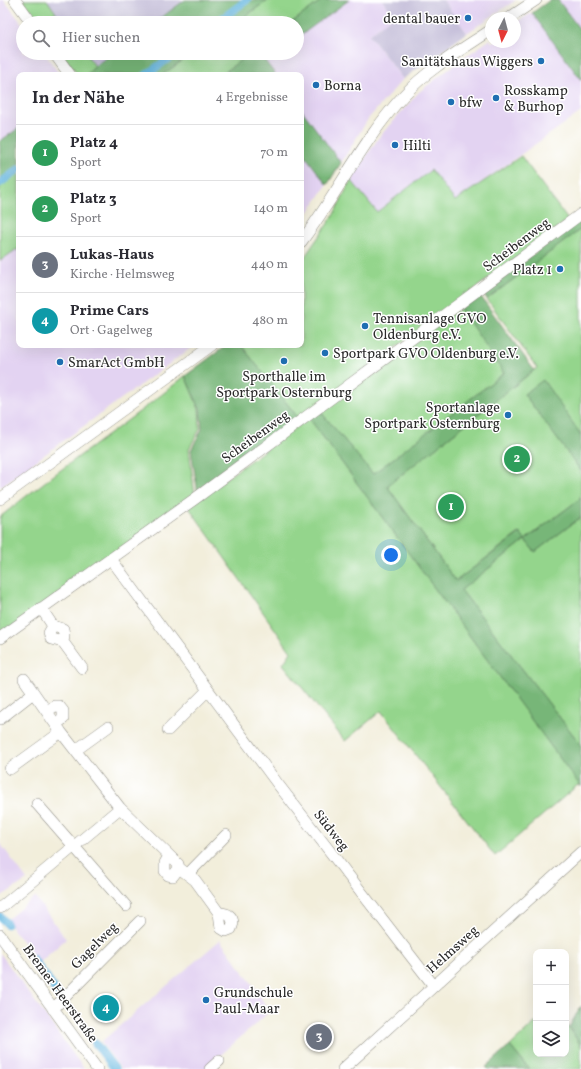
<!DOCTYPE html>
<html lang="de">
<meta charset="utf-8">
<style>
:root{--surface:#fff;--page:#f7f7f7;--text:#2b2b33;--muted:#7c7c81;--line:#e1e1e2;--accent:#d93025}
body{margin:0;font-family:Vollkorn,serif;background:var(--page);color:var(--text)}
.controls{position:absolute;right:12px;bottom:12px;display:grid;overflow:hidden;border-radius:8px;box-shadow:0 4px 16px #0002}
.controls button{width:36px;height:36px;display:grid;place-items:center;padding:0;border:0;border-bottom:1px solid var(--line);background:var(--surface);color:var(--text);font:20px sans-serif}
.compass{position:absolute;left:485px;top:12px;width:36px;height:36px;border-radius:50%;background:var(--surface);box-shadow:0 4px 16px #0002;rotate:186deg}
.you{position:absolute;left:391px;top:555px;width:14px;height:14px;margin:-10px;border:3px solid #fff;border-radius:50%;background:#1a73e8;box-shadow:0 0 0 6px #1a73e833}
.badge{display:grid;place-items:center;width:26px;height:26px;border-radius:50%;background:var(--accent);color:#fff;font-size:13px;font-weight:700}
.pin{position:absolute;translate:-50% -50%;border:2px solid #fff;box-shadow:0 1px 4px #0006}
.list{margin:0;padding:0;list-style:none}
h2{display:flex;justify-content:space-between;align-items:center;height:52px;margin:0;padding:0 16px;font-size:17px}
h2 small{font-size:13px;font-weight:400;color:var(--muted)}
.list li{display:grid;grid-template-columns:26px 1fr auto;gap:12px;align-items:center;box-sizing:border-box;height:56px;padding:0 16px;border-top:1px solid var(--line)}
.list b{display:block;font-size:15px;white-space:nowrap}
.list p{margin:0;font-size:13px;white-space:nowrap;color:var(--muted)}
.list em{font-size:13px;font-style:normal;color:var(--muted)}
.icon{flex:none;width:22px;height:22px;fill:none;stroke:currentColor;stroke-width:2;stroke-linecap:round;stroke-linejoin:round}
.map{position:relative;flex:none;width:581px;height:1069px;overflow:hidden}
.search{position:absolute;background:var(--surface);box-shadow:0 4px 16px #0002;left:16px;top:16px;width:288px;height:44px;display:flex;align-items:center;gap:10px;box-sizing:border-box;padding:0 14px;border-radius:22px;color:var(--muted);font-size:15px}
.panel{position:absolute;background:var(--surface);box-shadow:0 4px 16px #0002;left:16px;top:72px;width:288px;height:276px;border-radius:8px}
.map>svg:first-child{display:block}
</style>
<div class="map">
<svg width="581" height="1069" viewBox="0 0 581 1069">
<rect width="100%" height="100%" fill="#fff"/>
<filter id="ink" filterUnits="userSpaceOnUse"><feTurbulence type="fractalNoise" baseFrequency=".025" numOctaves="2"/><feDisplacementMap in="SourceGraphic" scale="8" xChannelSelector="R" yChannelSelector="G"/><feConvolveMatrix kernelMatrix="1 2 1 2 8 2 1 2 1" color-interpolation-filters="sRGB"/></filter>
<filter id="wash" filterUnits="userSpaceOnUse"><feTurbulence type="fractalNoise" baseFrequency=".012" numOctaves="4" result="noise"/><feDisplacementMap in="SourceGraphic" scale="16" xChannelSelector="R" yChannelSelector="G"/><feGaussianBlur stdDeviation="0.9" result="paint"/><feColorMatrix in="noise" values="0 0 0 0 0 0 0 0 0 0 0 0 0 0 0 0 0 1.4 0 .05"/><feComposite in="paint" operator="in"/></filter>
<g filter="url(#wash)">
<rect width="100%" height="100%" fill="#f2eedb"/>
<path fill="#e3d3f2" d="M0,0H4L23,25V53H44L60,75H19V128L0,141Z
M349,0H382L394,15L369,35L403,79L368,119L341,163L301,109V75H276L265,61L276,53H297V38Z
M443,0H516L467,33Z
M558,0H581V31Z
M532,13L581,80V112L455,201L431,171L377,212L351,180L379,137L419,92L466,56L491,39V42H515V23Z
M301,150L327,185L301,223Z
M17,249L19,252V345H195L0,487V261Z
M0,843L27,880L0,897Z
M35,897L66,939L39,963L6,920Z
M220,940L256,989L269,1012L205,1069H121L101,1042Z
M0,953L84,1069H0Z"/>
<path fill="#c6c0da" d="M47,0H185L154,23H63Z
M382,0H443L467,33L403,79L369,35L394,15Z
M85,53H113L95,66Z"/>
<path fill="#94d58c" stroke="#60805c" d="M23,0H47L63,23H40Z
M268,0H322L291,23H236Z
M62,53H85L95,66L87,75H78Z
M193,53H250L221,75H162Z
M521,156L568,220L299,419L241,345H301V262L333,216L351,180L377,212L431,170L455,201Z
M19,173V252L17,249L0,261V187Z
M581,229V435L543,381L524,394L581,471V498L525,540L535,552L581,517V745L461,590L525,540L519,533L456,581L387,486L537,368L487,299Z
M460,308L504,373L373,474L320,411Z
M185,376L199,409L200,429L189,449L195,496L0,636V517C60,468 125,425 185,376Z
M309,418L579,784L495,856L381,711L345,741L283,664L291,652L188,506Z
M536,1022V1054H566V1026L569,1027L581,1046V1069H529L510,1046Z"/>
<path fill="#77b678" stroke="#517052" d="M185,0H268L236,23H154Z
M322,0H349L297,38V23H291Z
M550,0H558L581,31V80L532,13Z
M113,53H193L162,75H87L95,66Z
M250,53H276L265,61L276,75H221Z
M301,109L341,163L327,185L301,150Z
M19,128V166L0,180V141Z
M581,219V229L487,299L482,292Z
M479,294L534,370L387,486L456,581L520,533L525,540L581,498V517L535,552L525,540L461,590L581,745V787L309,418L320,411L373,474L504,373L460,308Z
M227,345H241L299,419L198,494L191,450L202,429L200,409L185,376Z
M543,380L581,435V471L524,394Z
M581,1006V1046L569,1027Z
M510,1046L529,1069H488L486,1067Z"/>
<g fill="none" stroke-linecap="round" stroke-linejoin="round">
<path stroke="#64b6df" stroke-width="8" d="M216,23L247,0
M146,75L176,53
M0,183L19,169
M0,916L7,924
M33,959L61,998
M95,1043L115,1069"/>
</g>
</g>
<g filter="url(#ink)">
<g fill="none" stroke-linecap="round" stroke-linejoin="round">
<g stroke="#8e8c83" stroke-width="12">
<path id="minor" d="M15,0L32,23
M509,18L536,0
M54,53L70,75
M301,242C337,195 363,139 404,95C428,69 461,50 491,30
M0,499L212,345
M111,559L277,783L434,986
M41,608L53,626L49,633L51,639L63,642L64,635L63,629L53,626
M0,638L196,498L581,214
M63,642L82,668
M24,679L61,732L120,808L178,864L179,868L173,876L168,875L165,871V863L169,856
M47,712L54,706H59L63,711V719L56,724
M0,719L33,693
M168,730L208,690
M76,750L108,727
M10,769L61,732
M37,804L126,906
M179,868L195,880L219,913L221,928L226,931L231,929L233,923C232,914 226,913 219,913
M188,874L226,835
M0,908L120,808
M0,935L97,1069
M53,1009L140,921
M210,1069L219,1061
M343,1069L581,852"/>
</g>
<use href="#minor" stroke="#fff" stroke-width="11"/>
</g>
</g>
<g fill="#1f6fb2" stroke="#fff" stroke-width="1.5">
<circle cx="468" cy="18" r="4"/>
<circle cx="541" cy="61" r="4"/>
<circle cx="316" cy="85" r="4"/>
<circle cx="496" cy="98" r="4"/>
<circle cx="451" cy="102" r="4"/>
<circle cx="395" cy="145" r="4"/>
<circle cx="560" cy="269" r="4"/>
<circle cx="365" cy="326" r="4"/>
<circle cx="325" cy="353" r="4"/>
<circle cx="284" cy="361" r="4"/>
<circle cx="60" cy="362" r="4"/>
<circle cx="508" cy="415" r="4"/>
<circle cx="206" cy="1000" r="4"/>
</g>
<g text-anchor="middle" stroke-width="3" stroke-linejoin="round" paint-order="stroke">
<g font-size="14" fill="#2b2b2b" stroke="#fff" text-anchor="start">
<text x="460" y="23" text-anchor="end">dental bauer</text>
<text x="533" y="66" text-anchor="end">Sanitätshaus Wiggers</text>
<text x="324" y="90">Borna</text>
<text x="504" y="95">Rosskamp<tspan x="504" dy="16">&amp; Burhop</tspan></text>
<text x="459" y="107">bfw</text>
<text x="403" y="150">Hilti</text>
<text x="552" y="274" text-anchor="end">Platz 1</text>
<text x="373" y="323">Tennisanlage GVO<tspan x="373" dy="16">Oldenburg e.V.</tspan></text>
<text x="333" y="358">Sportpark GVO Oldenburg e.V.</text>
<text x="68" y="367">SmarAct GmbH</text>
<text x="284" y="381" text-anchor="middle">Sporthalle im<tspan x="284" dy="16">Sportpark Osternburg</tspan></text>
<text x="500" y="412" text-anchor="end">Sportanlage<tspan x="500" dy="16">Sportpark Osternburg</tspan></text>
<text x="214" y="997">Grundschule<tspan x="214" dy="16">Paul-Maar</tspan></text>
</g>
<g font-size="14" fill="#2b2b2b" stroke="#fff">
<text transform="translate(516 244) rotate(-37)" y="5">Scheibenweg</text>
<text transform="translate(255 436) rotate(-36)" y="5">Scheibenweg</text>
<text transform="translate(332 830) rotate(52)" y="5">Südweg</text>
<text transform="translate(94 945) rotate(-45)" y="5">Gagelweg</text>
<text transform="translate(452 949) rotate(-42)" y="5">Helmsweg</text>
<text transform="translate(61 993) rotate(54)" y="5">Bremer Heerstraße</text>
</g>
</g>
</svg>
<div class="controls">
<button>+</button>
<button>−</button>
<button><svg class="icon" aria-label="layers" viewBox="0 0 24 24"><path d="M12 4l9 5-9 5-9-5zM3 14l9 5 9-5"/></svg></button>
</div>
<svg class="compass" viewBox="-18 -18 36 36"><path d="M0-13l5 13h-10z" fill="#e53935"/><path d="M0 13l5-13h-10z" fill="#7c7c81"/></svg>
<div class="you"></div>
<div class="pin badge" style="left:451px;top:507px;background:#2e9e5b">1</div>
<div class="pin badge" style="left:517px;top:459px;background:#2e9e5b">2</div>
<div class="pin badge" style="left:319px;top:1037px;background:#6b7280">3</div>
<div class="pin badge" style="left:106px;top:1008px;background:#0f9aa8">4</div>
<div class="search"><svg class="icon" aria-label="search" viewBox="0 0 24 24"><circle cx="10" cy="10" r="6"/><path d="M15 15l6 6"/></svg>Hier suchen</div>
<section class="panel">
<h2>In der Nähe<small>4 Ergebnisse</small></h2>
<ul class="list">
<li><span class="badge" style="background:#2e9e5b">1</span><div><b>Platz 4</b><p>Sport</p></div><em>70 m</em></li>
<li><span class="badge" style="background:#2e9e5b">2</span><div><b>Platz 3</b><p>Sport</p></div><em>140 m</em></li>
<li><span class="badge" style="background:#6b7280">3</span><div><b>Lukas-Haus</b><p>Kirche · Helmsweg</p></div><em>440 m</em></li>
<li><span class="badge" style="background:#0f9aa8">4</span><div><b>Prime Cars</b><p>Ort · Gagelweg</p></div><em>480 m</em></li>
</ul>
</section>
</div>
